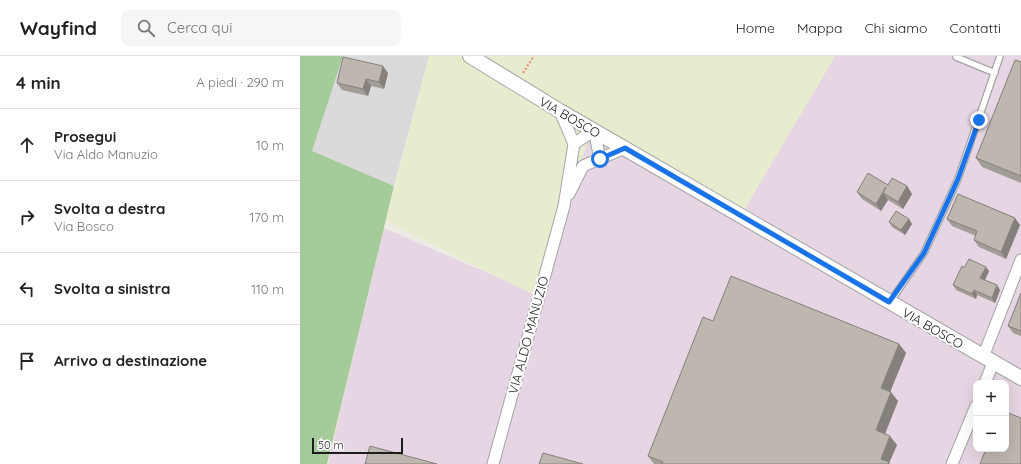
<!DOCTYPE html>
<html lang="it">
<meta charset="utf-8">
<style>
:root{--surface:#fff;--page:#f6f6f6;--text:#222;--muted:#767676;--line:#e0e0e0}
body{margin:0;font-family:Quicksand,sans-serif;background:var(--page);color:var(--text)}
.controls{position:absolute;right:12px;bottom:12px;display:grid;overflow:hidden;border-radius:8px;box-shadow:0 4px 16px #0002}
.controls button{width:36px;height:36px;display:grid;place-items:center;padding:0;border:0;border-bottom:1px solid var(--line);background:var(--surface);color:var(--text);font:20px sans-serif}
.scale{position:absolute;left:12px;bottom:10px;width:91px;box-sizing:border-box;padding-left:4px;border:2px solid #1d1d1d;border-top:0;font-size:11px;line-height:14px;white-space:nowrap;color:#1d1d1d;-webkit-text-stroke:3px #fff;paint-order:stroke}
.stop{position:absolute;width:12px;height:12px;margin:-9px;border:3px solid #1a73e8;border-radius:50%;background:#fff}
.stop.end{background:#1a73e8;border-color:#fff;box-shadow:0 1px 4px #0008}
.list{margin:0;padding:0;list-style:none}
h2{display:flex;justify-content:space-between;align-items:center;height:52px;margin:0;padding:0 16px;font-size:17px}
h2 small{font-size:13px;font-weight:400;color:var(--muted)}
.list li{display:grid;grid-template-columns:26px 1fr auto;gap:12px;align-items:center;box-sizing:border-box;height:72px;padding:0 16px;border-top:1px solid var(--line)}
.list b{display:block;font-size:15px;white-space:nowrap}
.list p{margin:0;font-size:13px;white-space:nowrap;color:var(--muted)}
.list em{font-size:13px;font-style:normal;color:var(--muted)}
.icon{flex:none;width:22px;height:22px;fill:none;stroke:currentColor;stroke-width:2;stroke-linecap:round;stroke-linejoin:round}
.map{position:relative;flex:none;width:721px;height:408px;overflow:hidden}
header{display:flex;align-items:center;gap:24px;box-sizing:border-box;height:56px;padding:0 20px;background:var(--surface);border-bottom:1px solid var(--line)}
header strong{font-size:19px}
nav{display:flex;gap:22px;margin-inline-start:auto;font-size:14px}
.search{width:280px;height:36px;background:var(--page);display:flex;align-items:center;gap:10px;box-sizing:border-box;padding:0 14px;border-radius:8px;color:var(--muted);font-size:15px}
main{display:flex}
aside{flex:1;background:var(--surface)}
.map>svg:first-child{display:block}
</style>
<header>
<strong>Wayfind</strong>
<div class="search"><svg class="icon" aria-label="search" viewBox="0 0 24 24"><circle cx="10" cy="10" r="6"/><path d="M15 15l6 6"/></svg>Cerca qui</div>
<nav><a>Home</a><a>Mappa</a><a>Chi siamo</a><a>Contatti</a></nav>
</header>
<main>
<aside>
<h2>4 min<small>A piedi · 290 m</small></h2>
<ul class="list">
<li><svg class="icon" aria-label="ahead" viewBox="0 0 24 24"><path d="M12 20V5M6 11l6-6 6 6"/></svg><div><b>Prosegui</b><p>Via Aldo Manuzio</p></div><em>10 m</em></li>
<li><svg class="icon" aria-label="right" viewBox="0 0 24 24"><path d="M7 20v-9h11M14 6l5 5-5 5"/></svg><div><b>Svolta a destra</b><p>Via Bosco</p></div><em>170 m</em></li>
<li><svg class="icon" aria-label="left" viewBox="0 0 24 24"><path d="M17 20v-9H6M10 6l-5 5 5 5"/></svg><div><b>Svolta a sinistra</b></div><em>110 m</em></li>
<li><svg class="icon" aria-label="arrive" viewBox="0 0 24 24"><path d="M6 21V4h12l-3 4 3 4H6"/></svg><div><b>Arrivo a destinazione</b></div></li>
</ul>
</aside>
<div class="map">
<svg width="721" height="408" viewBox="0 0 721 408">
<rect width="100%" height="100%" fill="#edebe3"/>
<path fill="#dbdada" d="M43,0H129L94,130L11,95Z"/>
<path fill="#e6d5e2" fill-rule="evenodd" d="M535,0H721V408H28L84,172L236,238L291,75L444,154ZM676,327H706V393H676Z"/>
<path fill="#e7eccf" d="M129,0H535L444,154L291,76L236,238L234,239L86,165Z"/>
<path fill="#a4cb99" d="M0,0H43L12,95L94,130L27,408H0Z"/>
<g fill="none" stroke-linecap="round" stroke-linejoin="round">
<g stroke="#a4a4a4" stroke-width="8">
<path id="service" d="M656,0V1L695,17
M590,246L624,197L658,123L700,0"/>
</g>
<g stroke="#a4a4a4" stroke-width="13">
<path id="minor" d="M274,88L294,74L300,103
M269,138L283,110L325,92
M683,301L721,204
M685,327L693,307
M193,408L264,150L274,88L260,55
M652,408L676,350"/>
</g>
<g stroke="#a4a4a4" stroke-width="16">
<path id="tertiary" d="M170,0L260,55L721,322"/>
</g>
<path stroke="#f2856f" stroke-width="2" stroke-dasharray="2 2" stroke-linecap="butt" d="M223,17L234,0"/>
<use href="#service" stroke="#fff" stroke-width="5.5"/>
<use href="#minor" stroke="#fff" stroke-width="11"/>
<use href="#tertiary" stroke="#fff" stroke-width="14"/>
</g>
<path fill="#a39d97" d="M721,6V127L682,111L676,102Z
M88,17L84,33L71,30L68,40L42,34L37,27Z
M588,129L607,130L612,138L603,153L588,144L581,155L562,143L557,136Z
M647,163L720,169L706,203L679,191L674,184L676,180L652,170Z
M589,166L612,168L605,179L592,171Z
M664,212L689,215L685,224L697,229L700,234L695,247L677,239L676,243L656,234L653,229Z
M721,237V280L713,277L708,270Z
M413,265L599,288L606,297L590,336L598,345L585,377L597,389L589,407L590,408H354L348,400Z"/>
<path fill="#85807b" d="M83,10L88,17L84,33L79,26Z
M66,23L71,30L68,40L63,33Z
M607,130L612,138L603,153L598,146Z
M583,137L588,144L581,155L576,148Z
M715,162L720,169L706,203L701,196Z
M609,163L612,168L605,179L601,174Z
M686,211L689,215L684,226L680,222Z
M697,229L700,234L695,247L692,242Z
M674,234L677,239L676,243L672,238Z
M599,288L606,297L588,341L581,332Z
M591,336L598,345L583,383L576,374Z
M590,380L597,389L589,407L590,408H584L581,403Z"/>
<path fill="#beb7b0" stroke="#85807b" d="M43,1L83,10L79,26L66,23L63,33L37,27Z
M715,4L721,6V120L676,102Z
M568,117L588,129L592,122L607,130L598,146L583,137L586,131L576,148L557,136Z
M658,138L715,162L701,196L674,184L677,175L647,163Z
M596,155L609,163L601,174L589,166Z
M669,203L686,211L680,222L697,229L692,242L674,234L672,238L653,229L662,210L664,212Z
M431,220L599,288L581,332L591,336L576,374L590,380L581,403L589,406L588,408H362L363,406L348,400L403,261L413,265Z
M721,237V275L708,270Z
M706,356L721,362V408H680L686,393H706Z
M70,390L137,408H65Z
M243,397L283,408H239Z"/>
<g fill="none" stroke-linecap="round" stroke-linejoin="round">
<path stroke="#1a73e8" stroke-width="5" d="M300,103L325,92L589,246L624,197L658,123L679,64"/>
</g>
<g text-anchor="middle" stroke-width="4" stroke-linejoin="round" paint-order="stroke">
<g font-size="13" fill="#1d1d1d" stroke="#fff">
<text transform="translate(270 61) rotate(30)" y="5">VIA BOSCO</text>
<text transform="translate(633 272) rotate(30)" y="5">VIA BOSCO</text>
<text transform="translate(228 279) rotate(-75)" y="5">VIA ALDO MANUZIO</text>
</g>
</g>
</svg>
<div class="controls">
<button>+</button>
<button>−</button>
</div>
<div class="scale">50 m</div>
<div class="stop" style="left:300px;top:103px"></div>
<div class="stop end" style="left:679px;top:64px"></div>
</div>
</main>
